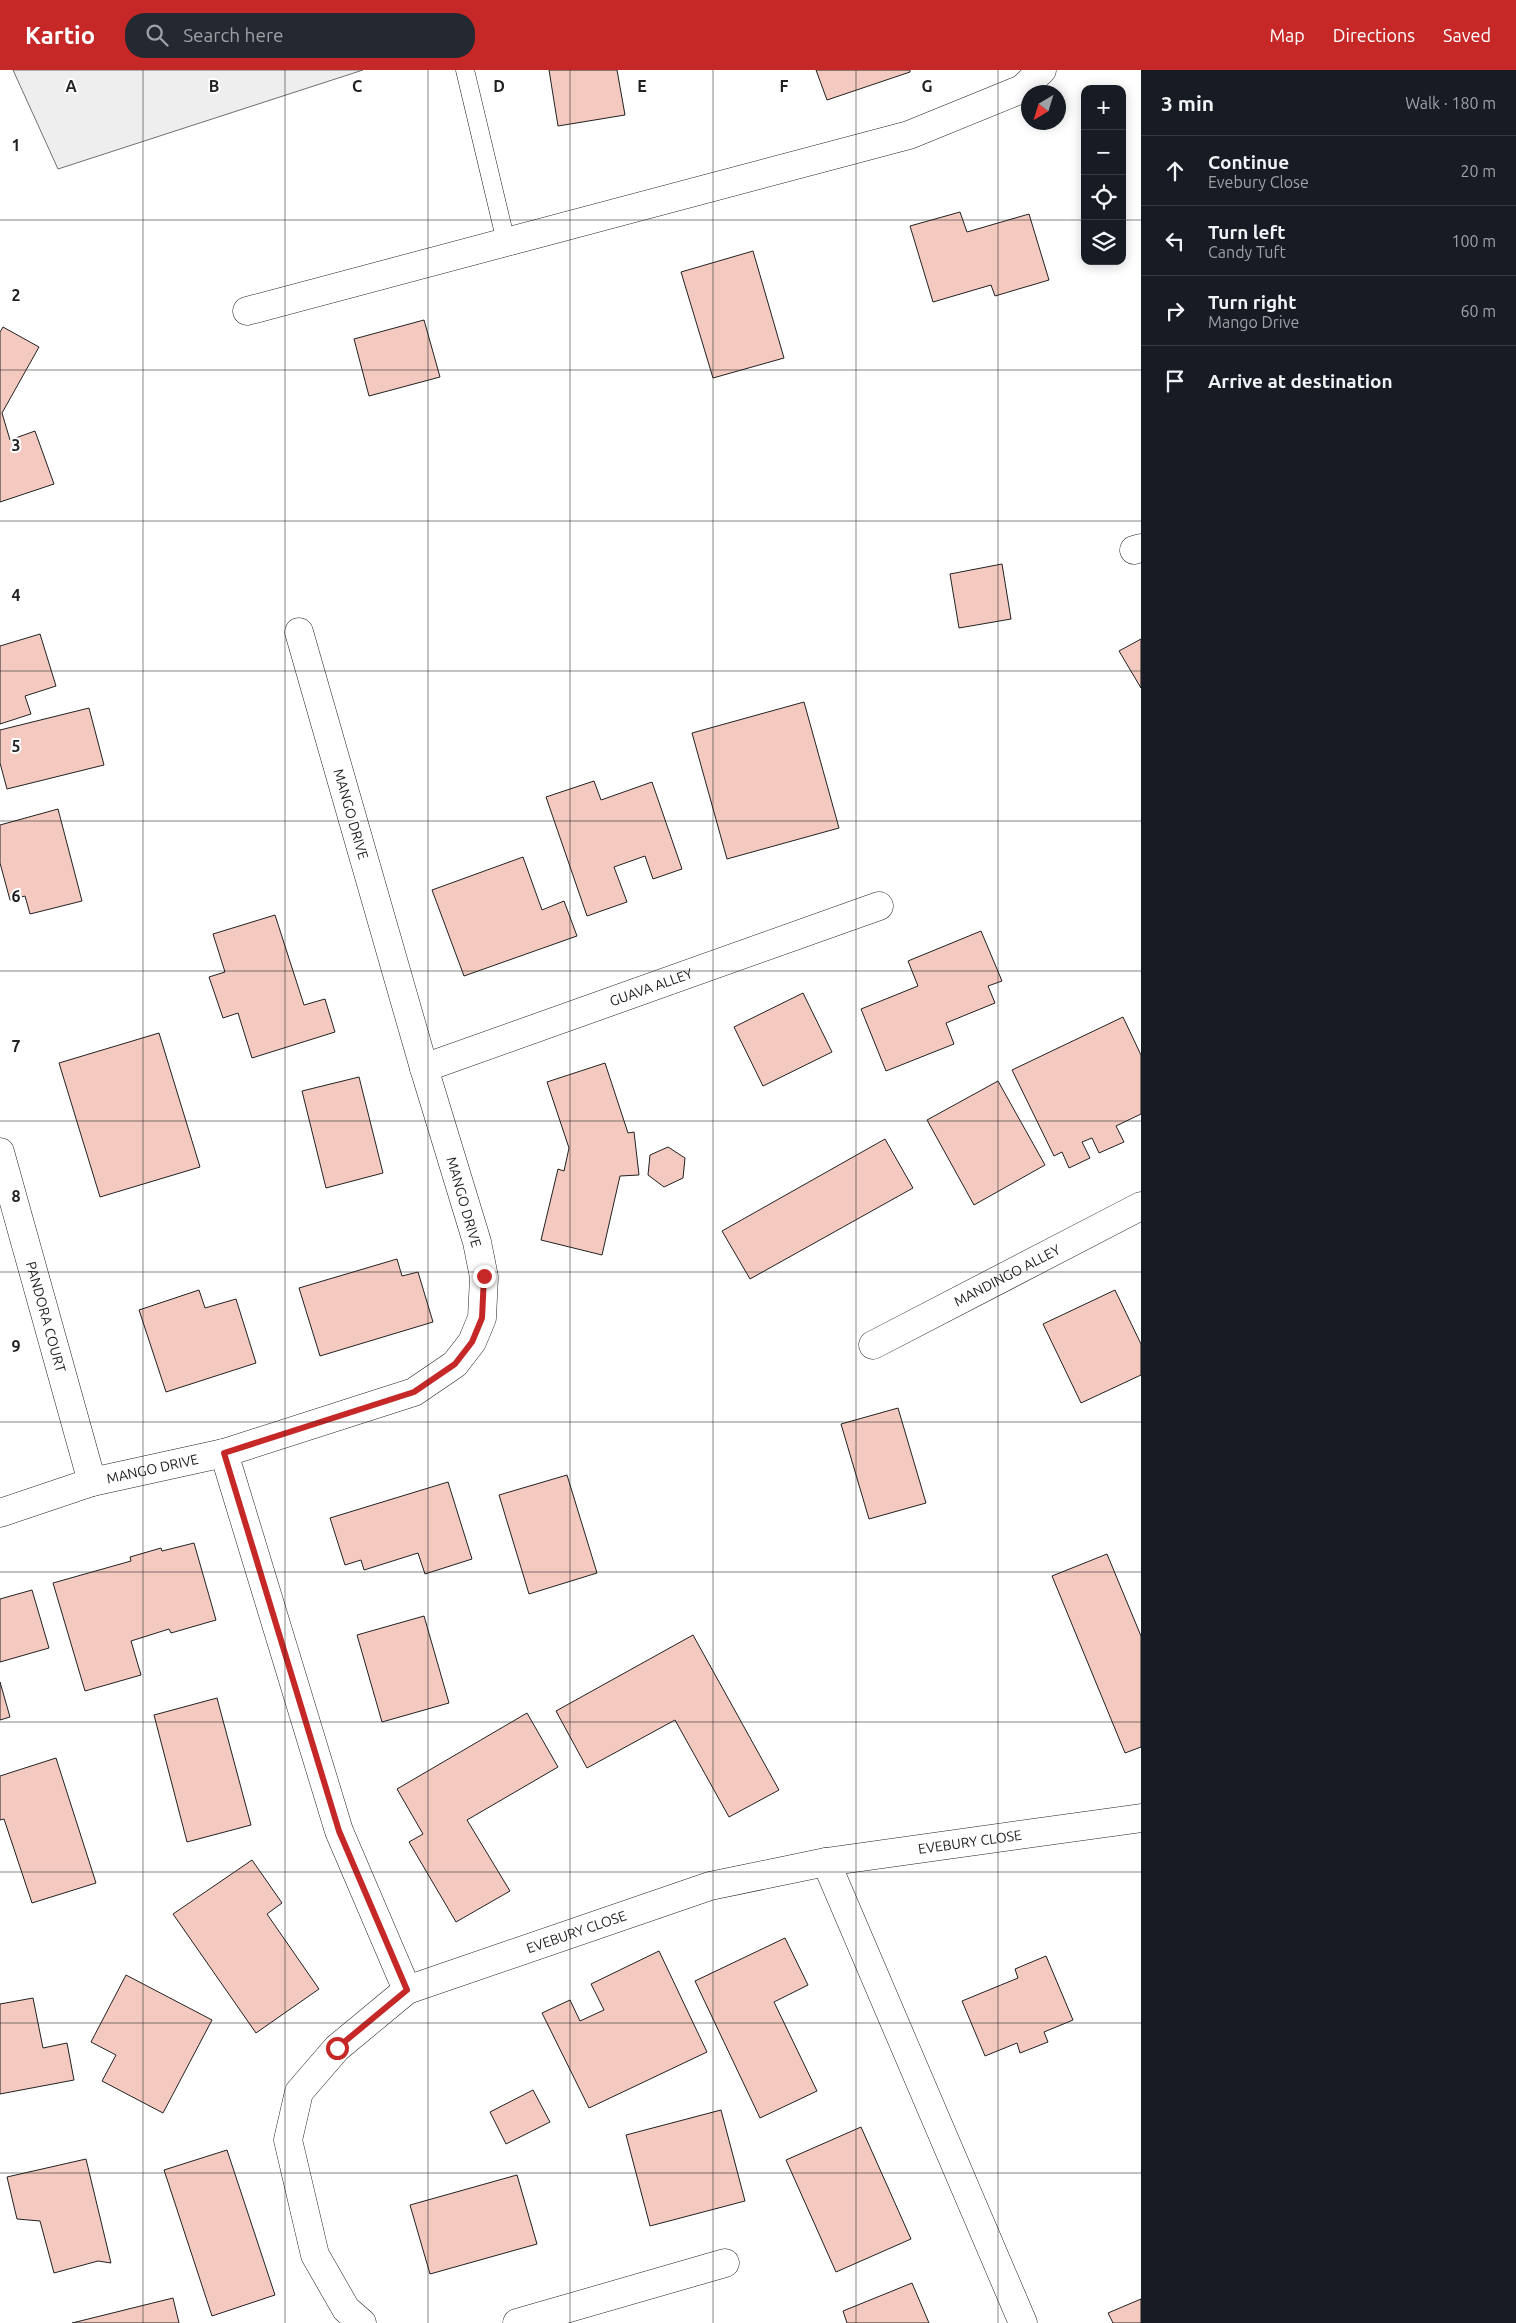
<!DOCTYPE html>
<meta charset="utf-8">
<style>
:root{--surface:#171b24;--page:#242831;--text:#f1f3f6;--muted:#9ea1a6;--line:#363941;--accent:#c62828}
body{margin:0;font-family:Ubuntu,sans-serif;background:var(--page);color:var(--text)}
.controls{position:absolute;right:15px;top:15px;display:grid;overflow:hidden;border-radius:10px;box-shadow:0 2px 12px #0003}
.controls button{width:45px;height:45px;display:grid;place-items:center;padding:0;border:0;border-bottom:1px solid var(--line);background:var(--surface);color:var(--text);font:25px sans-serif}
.compass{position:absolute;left:1021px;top:15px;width:45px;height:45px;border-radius:50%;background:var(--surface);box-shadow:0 2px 12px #0003;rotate:218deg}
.stop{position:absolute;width:15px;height:15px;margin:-11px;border:4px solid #c62828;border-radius:50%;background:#fff}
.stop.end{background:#c62828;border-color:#fff;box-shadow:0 1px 5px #0008}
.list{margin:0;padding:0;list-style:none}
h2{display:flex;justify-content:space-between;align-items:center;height:65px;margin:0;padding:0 20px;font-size:21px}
h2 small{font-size:16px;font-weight:400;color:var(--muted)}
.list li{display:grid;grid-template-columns:32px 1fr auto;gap:15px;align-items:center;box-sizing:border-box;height:70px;padding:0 20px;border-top:1px solid var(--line)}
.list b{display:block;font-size:19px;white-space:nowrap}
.list p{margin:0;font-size:16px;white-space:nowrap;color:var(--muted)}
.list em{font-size:16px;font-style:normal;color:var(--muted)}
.icon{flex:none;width:28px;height:28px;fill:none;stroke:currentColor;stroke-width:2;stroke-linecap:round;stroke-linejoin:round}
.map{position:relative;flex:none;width:1141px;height:2253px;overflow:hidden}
header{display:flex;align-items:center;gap:30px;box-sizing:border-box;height:70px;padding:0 25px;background:var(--accent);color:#fff}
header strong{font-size:24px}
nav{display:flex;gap:28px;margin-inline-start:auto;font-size:18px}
.search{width:350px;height:45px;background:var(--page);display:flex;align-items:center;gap:12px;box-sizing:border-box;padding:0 18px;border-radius:20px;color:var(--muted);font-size:19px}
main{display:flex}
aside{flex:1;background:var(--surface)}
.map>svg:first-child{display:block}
</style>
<header>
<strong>Kartio</strong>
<div class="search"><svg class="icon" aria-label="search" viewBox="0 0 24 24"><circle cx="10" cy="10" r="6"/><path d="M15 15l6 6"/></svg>Search here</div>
<nav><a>Map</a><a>Directions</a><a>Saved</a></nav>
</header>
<main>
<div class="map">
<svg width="1141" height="2253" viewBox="0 0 1141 2253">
<rect width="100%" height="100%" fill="#fff"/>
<path fill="#eee" stroke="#6f6f6f" d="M13,0H363L58,99Z"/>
<path fill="#f3c9c0" stroke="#222" d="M549,0H617L625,45L558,56Z
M816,0H910V2L827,30Z
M960,142L967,162L1029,144L1049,210L995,226L991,215L933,232L910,156Z
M753,181L784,288L713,308L681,202Z
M424,250L440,307L369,326L354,269Z
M3,257L39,277L2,343L10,370L35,361L54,414L0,432V262Z
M1002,494L1011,549L959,558L950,504Z
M40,564L56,616L25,626L31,644L0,654V576Z
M1141,569V618L1119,581Z
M804,632L839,758L727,789L692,663Z
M89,638L104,695L7,719L0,693V660Z
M594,711L601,730L652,712L682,799L653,809L645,786L614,797L627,832L587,846L546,727Z
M58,739L82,831L30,844L25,826L10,830L0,793V755Z
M523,787L542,840L564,831L577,866L464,906L432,820Z
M275,845L304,935L325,929L335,962L252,988L238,943L223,948L209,907L225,902L213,864Z
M981,861L1002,911L988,916L995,933L946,953L954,974L886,1001L861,939L918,916L908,891Z
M803,923L832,982L763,1016L734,957Z
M1123,947L1141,985V1044L1116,1056L1124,1072L1099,1083L1092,1068L1082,1072L1090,1088L1069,1098L1062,1082L1054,1086L1012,1000Z
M159,963L200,1097L100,1127L59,993Z
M605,993L628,1063L634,1062L639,1105L620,1106L602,1185L541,1170L558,1099L564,1101L569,1078L547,1012Z
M359,1007L383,1103L326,1118L302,1021Z
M998,1011L1045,1095L974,1135L927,1050Z
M885,1069L913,1118L750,1209L722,1161Z
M668,1077L685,1088L683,1108L664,1117L648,1105L650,1085Z
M397,1189L402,1206L418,1202L433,1252L320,1286L299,1218Z
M199,1220L205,1238L236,1229L256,1293L166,1322L139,1240Z
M1115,1220L1141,1274V1305L1081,1333L1043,1254Z
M898,1338L926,1433L869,1449L841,1354Z
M567,1405L597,1503L529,1524L499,1425Z
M448,1412L472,1489L425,1504L418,1483L364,1500L361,1490L345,1495L330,1448Z
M194,1473L216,1550L171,1563L169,1559L131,1571L141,1605L85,1621L53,1513L131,1491L130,1487L161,1478L162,1481Z
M1107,1484L1141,1566V1677L1125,1683L1052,1506Z
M32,1520L49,1578L0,1592V1529Z
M424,1546L449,1633L382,1652L357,1565Z
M693,1565L779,1720L729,1747L675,1650L587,1698L556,1641Z
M0,1612L10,1647L0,1650Z
M217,1628L251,1755L187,1772L154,1645Z
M527,1643L558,1697L467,1750L510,1821L456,1852L409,1772L423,1764L397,1719Z
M56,1688L96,1813L32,1833L4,1749L0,1750V1706Z
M252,1790L282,1833L267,1844L319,1919L256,1963L173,1844Z
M785,1868L808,1915L774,1932L817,2021L760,2048L695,1911Z
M659,1881L707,1982L589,2038L542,1943L570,1930L580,1951L604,1940L591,1914Z
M1046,1886L1073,1950L1044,1962L1048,1972L1020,1983L1017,1973L985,1986L962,1931L1018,1908L1015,1899Z
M126,1905L212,1950L163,2043L102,2011L116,1985L91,1972Z
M33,1928L43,1978L67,1973L74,2010L0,2024V1934Z
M533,2020L550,2052L506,2074L490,2042Z
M721,2040L745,2131L650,2156L626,2065Z
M861,2057L911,2169L836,2202L786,2090Z
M227,2080L275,2225L212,2246L164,2100Z
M86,2089L111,2193L98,2191L54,2203L40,2151L17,2149L7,2107Z
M517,2105L537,2174L430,2204L410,2135Z
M912,2213L929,2253H847L843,2241Z
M173,2228L179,2253H72Z
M1141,2229V2253H1113L1108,2243Z"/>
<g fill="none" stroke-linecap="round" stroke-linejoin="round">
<g stroke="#222" stroke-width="19">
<path id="lane" d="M465,0L506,172"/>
</g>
<g stroke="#222" stroke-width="29">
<g id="street">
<path d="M247,241L909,65L1022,19L1042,0"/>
<path d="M1134,480L1141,478"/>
<path id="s1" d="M424,998L879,836"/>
<path id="s2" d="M0,1082L92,1412"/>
<path id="s3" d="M873,1275L1141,1136"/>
<path d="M224,1383L339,1761L407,1920"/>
<path id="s4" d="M0,1443L92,1412L224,1383L414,1322L455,1294L472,1272L482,1248L484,1207L477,1172L424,998L299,562"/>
<path d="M826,1792L1023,2253"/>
<path id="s5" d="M362,2253L346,2239L315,2185L288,2070L299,2022L337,1978L407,1920L710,1816L826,1792L1141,1748"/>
<path d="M517,2253L725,2193"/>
</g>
</g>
<use href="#lane" stroke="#fff" stroke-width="18"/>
<use href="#street" stroke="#fff" stroke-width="28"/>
</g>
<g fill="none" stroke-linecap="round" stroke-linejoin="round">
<path stroke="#c62828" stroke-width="6" d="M337,1978L407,1920L339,1761L224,1383L414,1322L455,1294L472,1272L482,1248L484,1206"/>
</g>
<path fill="none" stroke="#222" stroke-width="1" stroke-opacity="0.55" d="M143,0V2253M285,0V2253M428,0V2253M570,0V2253M713,0V2253M856,0V2253M998,0V2253M0,150H1085M1122,150H1141M0,300H1141M0,451H1141M0,601H1141M0,751H1141M0,901H1141M0,1051H1141M0,1202H1141M0,1352H1141M0,1502H1141M0,1652H1141M0,1802H1141M0,1953H1141M0,2103H1141"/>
<g text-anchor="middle" stroke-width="4" stroke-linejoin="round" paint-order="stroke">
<g font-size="14" fill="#222" stroke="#fff">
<text transform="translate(351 744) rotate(74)" y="5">MANGO DRIVE</text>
<text dy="5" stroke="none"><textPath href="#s1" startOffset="241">GUAVA ALLEY</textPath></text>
<text transform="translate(464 1132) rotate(74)" y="5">MANGO DRIVE</text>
<text dy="5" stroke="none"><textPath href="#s3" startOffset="151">MANDINGO ALLEY</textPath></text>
<text dy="5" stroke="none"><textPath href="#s2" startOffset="171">PANDORA COURT</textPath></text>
<text dy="5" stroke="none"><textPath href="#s4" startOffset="159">MANGO DRIVE</textPath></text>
<text dy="5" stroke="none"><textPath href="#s5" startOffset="984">EVEBURY CLOSE</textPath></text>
<text dy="5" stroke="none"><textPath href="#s5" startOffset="579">EVEBURY CLOSE</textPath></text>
</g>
</g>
<g font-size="16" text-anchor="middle" font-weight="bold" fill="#222" stroke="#fff" stroke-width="4" stroke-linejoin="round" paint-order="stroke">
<text x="71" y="22">A</text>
<text x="214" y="22">B</text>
<text x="357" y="22">C</text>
<text x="499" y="22">D</text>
<text x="642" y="22">E</text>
<text x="784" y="22">F</text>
<text x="927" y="22">G</text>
<text x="16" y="81">1</text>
<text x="16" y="231">2</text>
<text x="16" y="381">3</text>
<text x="16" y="531">4</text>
<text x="16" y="682">5</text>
<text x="16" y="832">6</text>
<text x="16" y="982">7</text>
<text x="16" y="1132">8</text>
<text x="16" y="1282">9</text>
</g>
</svg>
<div class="controls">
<button>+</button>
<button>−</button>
<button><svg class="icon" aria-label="locate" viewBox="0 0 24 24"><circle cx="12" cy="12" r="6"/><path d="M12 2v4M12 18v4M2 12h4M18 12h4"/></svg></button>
<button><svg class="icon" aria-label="layers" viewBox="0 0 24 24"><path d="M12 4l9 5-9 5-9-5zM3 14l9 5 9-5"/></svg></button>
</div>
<svg class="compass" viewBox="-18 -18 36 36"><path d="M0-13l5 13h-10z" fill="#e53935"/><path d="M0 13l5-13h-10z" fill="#9ea1a6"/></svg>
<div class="stop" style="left:337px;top:1978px"></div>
<div class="stop end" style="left:484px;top:1206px"></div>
</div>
<aside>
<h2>3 min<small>Walk · 180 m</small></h2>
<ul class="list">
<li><svg class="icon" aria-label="ahead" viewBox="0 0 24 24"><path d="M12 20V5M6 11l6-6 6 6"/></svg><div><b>Continue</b><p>Evebury Close</p></div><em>20 m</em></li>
<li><svg class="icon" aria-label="left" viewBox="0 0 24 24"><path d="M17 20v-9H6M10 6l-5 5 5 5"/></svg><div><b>Turn left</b><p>Candy Tuft</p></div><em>100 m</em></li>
<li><svg class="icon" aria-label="right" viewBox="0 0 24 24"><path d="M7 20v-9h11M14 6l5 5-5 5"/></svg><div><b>Turn right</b><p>Mango Drive</p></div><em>60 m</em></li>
<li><svg class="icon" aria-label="arrive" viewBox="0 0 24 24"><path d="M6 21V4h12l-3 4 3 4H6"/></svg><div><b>Arrive at destination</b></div></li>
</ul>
</aside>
</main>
